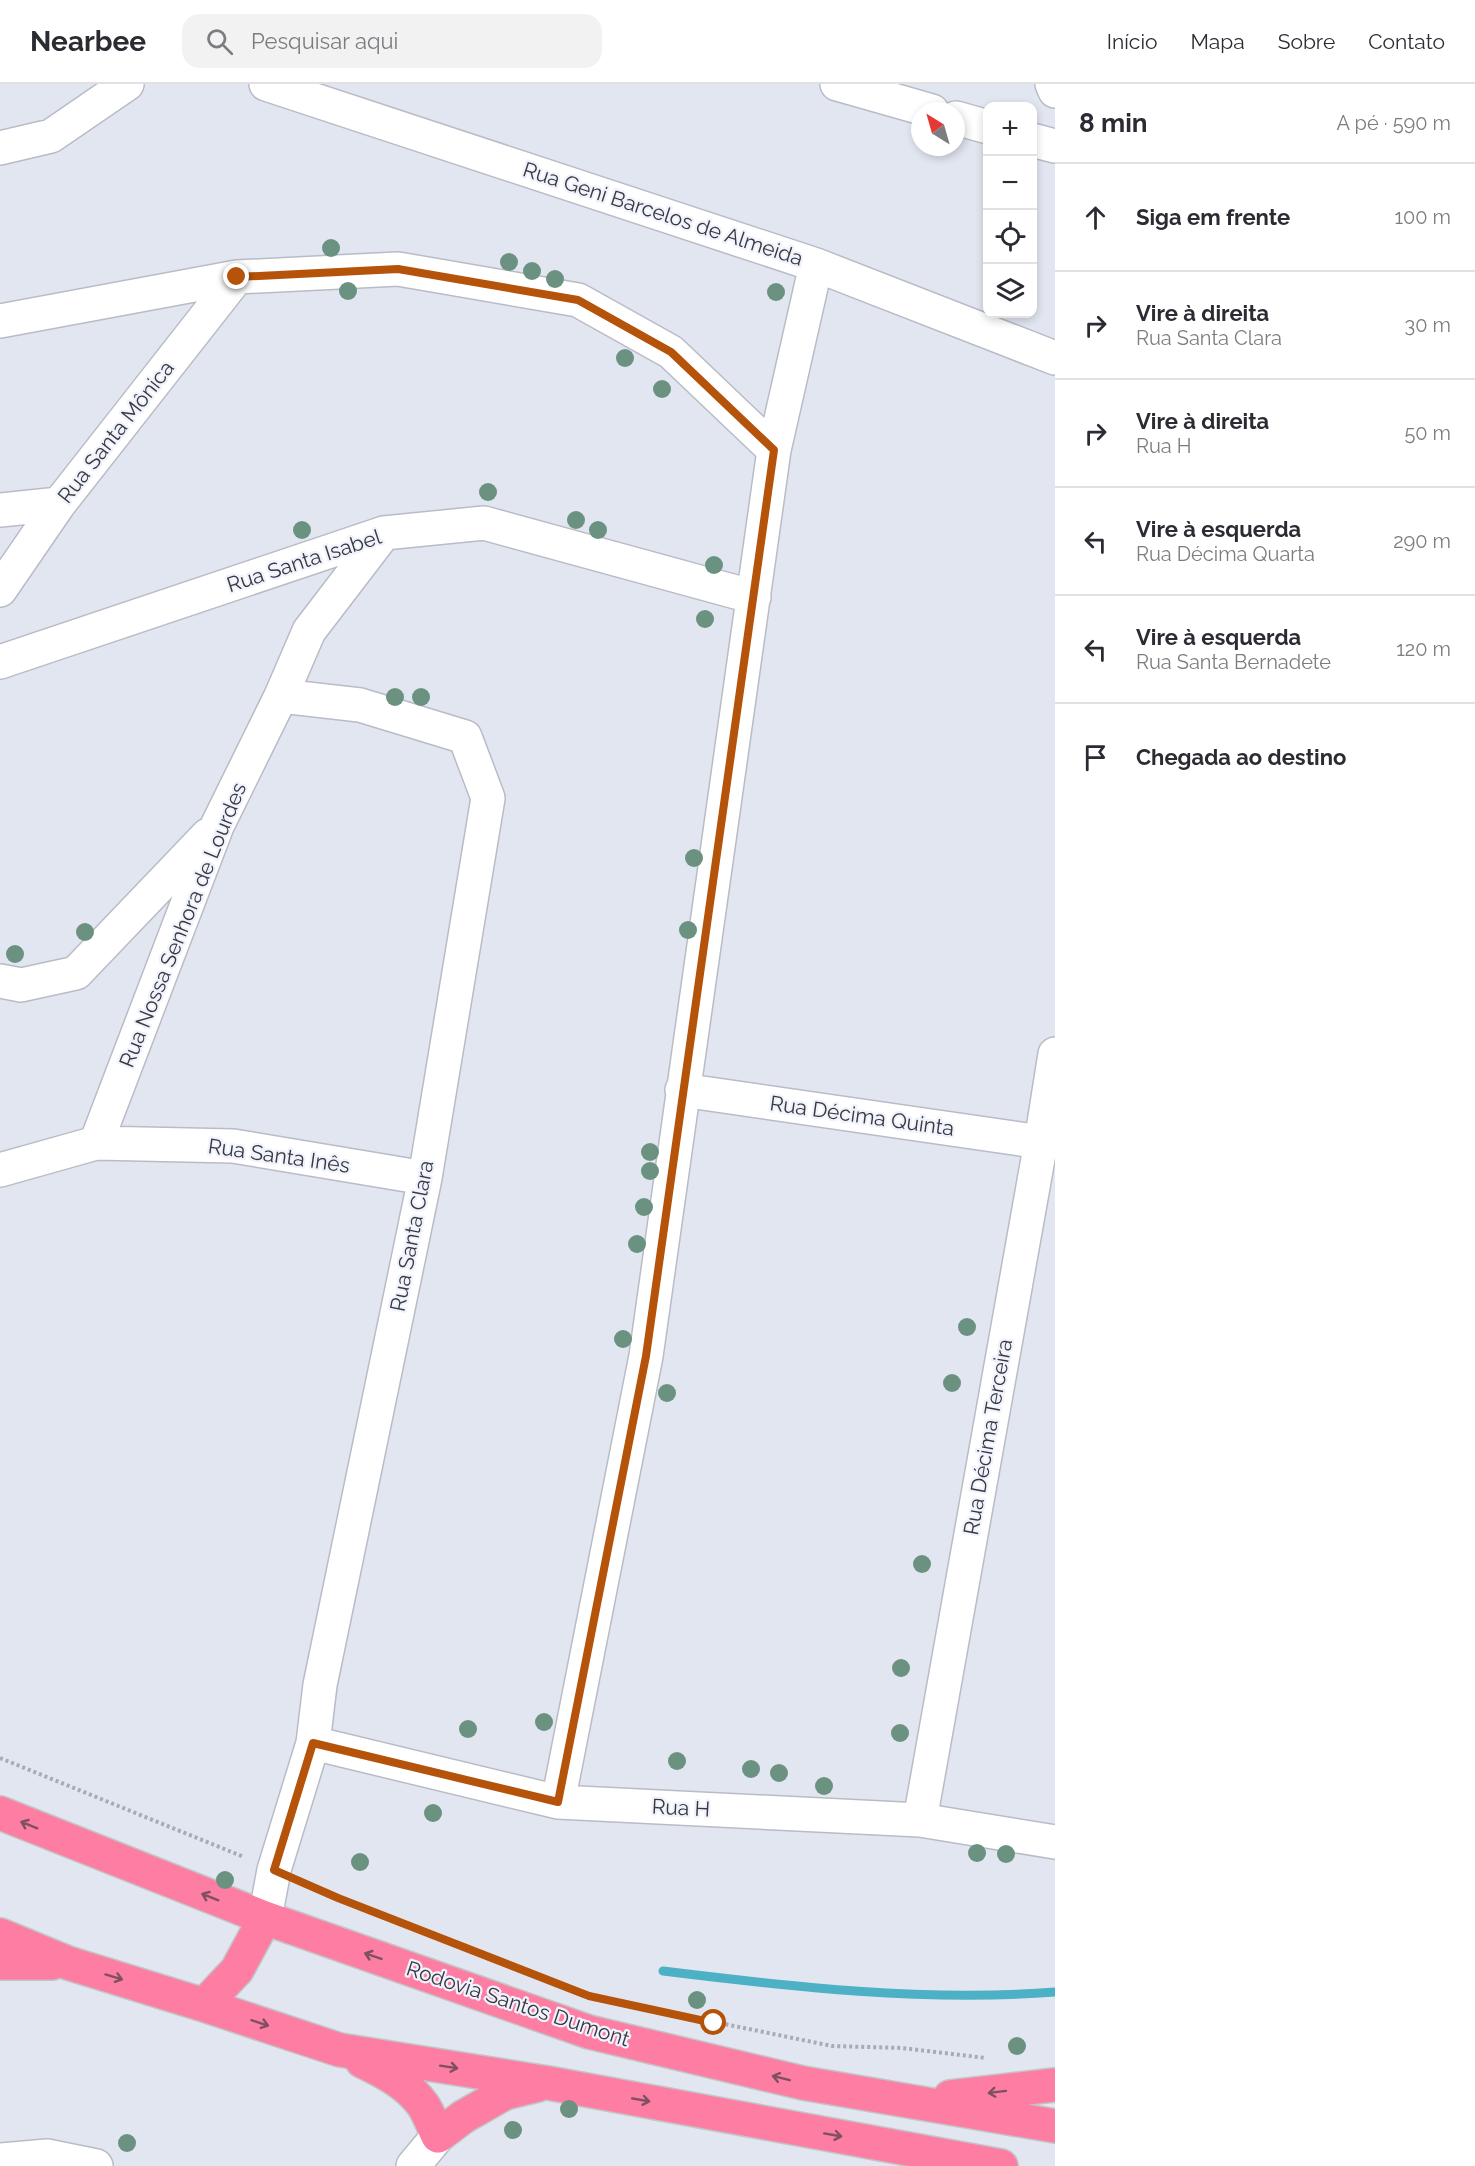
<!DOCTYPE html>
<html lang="pt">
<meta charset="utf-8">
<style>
:root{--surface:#fff;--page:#f2f2f3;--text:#2b2b33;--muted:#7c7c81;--line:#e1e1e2}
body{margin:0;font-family:Raleway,sans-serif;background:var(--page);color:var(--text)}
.controls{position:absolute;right:18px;top:18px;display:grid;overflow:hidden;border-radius:12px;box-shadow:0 3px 9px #0003}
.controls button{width:54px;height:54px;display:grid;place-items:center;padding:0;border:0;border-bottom:2px solid var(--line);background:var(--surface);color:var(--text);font:30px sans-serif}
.compass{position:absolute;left:911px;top:18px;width:54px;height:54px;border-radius:50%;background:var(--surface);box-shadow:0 3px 9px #0003;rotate:323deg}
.stop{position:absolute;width:18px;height:18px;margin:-14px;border:4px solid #b45309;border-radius:50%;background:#fff}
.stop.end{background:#b45309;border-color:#fff;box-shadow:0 2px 6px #0008}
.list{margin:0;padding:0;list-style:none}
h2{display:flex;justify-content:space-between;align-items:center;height:78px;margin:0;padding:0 24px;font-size:26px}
h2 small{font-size:20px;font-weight:400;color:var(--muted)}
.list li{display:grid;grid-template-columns:39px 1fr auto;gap:18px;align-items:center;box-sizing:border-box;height:108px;padding:0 24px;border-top:2px solid var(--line)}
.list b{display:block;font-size:22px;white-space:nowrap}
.list p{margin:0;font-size:20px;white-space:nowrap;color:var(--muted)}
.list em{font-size:20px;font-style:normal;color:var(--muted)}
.icon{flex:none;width:33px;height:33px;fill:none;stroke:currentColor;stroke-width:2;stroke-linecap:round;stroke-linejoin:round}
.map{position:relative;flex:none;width:1055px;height:2082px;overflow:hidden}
header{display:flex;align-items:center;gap:36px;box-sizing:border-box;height:84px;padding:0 30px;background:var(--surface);border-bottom:2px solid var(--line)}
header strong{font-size:28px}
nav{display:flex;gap:33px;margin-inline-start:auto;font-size:21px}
.search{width:420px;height:54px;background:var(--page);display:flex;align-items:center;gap:15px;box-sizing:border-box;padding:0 21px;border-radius:18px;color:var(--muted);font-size:22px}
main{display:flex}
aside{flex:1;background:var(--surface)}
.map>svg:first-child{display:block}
</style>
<header>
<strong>Nearbee</strong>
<div class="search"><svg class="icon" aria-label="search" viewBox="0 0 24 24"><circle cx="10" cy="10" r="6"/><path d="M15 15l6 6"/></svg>Pesquisar aqui</div>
<nav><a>Início</a><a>Mapa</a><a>Sobre</a><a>Contato</a></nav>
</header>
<main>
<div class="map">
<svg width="1055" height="2082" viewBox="0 0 1055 2082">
<rect width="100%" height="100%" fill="#e2e6f0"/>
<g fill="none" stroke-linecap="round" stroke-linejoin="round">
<path stroke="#4cb1c5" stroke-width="9" d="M663,1887C793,1903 924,1918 1055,1908"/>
<g stroke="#b9bcc6" stroke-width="36">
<path id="minor" d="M266,0L816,181L1055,274
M837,0L932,27
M1052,0L1055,7
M956,34L988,43
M1032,56L1055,62
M0,64L51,52L127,0
M0,237L237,193L398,185L578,216L671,268L774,366
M0,426L59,420
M0,506L59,420L237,193
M0,578L384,449L484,439L754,513
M0,897L21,901L76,889L208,751
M682,1006L1041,1058
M96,1059L233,1062L425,1094
M0,1086L96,1059L217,742L281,612L309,547L384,449
M313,1659L558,1718L920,1736L1055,1758
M558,1718L646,1272L774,366L816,181
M920,1736L1041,1058L1055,970
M265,1834L274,1786L313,1659L320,1601L425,1094L488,714L465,653L360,621L281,612
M0,2076L47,2072L96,2082
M413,2082L438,2052"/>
</g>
<g stroke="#c3c4c5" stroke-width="36">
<path id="highway" d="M0,1729L265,1834L589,1948L803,1999L1055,2042
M0,1851L68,1879L204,1921L340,1966L548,1999L1001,2082
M0,1879H52
M204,1921L237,1886L265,1834
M362,1977C385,1988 408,2000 423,2021C429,2030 433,2042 438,2052L463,2033L505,2009L538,2001
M950,2013L1055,2001"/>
</g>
<path stroke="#a8abb3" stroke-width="4" stroke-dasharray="3 3" stroke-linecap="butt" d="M0,1674L244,1773
M303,1799L338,1814L561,1901
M602,1915L832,1962L902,1964L986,1974"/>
<use href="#minor" stroke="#fff" stroke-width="33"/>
<use href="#highway" stroke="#fe7da3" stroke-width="33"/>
</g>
<g fill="#6b9280">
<circle cx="331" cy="164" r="9"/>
<circle cx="509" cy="178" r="9"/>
<circle cx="532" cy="187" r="9"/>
<circle cx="555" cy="195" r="9"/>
<circle cx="348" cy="207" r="9"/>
<circle cx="776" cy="208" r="9"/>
<circle cx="625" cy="274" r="9"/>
<circle cx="662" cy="305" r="9"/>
<circle cx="488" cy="408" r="9"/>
<circle cx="576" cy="436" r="9"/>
<circle cx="302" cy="446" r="9"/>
<circle cx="598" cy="446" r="9"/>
<circle cx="714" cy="481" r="9"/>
<circle cx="705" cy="535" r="9"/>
<circle cx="395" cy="613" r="9"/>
<circle cx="421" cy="613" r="9"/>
<circle cx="694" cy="774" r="9"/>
<circle cx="688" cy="846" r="9"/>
<circle cx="85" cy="848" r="9"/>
<circle cx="15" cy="870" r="9"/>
<circle cx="650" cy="1068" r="9"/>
<circle cx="650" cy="1087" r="9"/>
<circle cx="644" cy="1123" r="9"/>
<circle cx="637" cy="1160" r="9"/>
<circle cx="967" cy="1243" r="9"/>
<circle cx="623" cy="1255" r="9"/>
<circle cx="952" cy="1299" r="9"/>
<circle cx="667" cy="1309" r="9"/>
<circle cx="922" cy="1480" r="9"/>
<circle cx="901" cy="1584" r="9"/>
<circle cx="544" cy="1638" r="9"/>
<circle cx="468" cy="1645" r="9"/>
<circle cx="900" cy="1649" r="9"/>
<circle cx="677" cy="1677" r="9"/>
<circle cx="751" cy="1685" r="9"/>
<circle cx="779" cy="1689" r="9"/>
<circle cx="824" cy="1702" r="9"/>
<circle cx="433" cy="1729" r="9"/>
<circle cx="977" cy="1769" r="9"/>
<circle cx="1006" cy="1770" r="9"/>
<circle cx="360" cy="1778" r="9"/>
<circle cx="225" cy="1796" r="9"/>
<circle cx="697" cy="1916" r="9"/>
<circle cx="1017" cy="1962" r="9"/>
<circle cx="569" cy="2025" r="9"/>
<circle cx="513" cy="2046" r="9"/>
<circle cx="127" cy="2059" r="9"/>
</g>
<defs><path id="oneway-shaft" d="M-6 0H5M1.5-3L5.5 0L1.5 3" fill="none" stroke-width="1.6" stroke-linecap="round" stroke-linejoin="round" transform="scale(1.5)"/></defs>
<g stroke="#7d5161">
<use href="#oneway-shaft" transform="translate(29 1741) rotate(-158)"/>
<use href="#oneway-shaft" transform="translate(210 1813) rotate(-158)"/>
<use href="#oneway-shaft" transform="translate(373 1872) rotate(-161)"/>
<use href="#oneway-shaft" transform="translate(114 1893) rotate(17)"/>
<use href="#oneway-shaft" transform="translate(260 1939) rotate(18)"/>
<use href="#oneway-shaft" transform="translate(449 1983) rotate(9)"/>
<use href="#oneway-shaft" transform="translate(781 1994) rotate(-166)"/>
<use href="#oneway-shaft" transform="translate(997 2008) rotate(173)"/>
<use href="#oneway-shaft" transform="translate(641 2016) rotate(10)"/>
<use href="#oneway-shaft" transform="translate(833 2051) rotate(10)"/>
</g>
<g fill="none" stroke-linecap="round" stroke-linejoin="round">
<path stroke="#b45309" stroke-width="8" d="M237,193L398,185L578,216L671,268L774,366L646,1272L558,1718L313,1659L274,1786L338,1814L589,1912L714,1939"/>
</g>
<g text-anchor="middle" stroke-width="4.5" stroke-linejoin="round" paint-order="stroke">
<g font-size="21" fill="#38393d" stroke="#f0f3fd">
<text transform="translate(663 130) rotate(18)" y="7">Rua Geni Barcelos de Almeida</text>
<text transform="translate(116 348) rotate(-52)" y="7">Rua Santa Mônica</text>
<text transform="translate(304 477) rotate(-18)" y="7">Rua Santa Isabel</text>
<text transform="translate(183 841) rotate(-68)" y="7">Rua Nossa Senhora de Lourdes</text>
<text transform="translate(862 1032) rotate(8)" y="7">Rua Décima Quinta</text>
<text transform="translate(279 1072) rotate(8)" y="7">Rua Santa Inês</text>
<text transform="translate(412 1152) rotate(-79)" y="7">Rua Santa Clara</text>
<text transform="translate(988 1353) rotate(-80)" y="7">Rua Décima Terceira</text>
<text transform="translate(681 1724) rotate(3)" y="7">Rua H</text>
<text transform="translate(518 1920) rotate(18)" y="7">Rodovia Santos Dumont</text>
</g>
</g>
</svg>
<div class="controls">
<button>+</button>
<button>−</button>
<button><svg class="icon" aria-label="locate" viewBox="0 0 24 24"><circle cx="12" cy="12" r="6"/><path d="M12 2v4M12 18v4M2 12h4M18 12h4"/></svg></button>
<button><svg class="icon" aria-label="layers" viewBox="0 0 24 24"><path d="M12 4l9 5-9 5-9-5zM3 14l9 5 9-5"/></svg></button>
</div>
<svg class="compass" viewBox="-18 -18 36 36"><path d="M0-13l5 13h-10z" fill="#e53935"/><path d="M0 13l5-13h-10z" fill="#7c7c81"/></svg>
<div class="stop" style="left:714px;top:1939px"></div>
<div class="stop end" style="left:237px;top:193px"></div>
</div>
<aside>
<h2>8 min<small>A pé · 590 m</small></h2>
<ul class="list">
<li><svg class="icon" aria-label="ahead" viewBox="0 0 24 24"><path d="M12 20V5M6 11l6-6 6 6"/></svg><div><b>Siga em frente</b></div><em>100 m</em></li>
<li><svg class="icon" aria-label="right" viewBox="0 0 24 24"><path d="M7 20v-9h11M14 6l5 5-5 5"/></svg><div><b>Vire à direita</b><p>Rua Santa Clara</p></div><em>30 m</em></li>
<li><svg class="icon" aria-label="right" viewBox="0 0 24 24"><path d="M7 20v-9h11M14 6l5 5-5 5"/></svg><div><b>Vire à direita</b><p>Rua H</p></div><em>50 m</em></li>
<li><svg class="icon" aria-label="left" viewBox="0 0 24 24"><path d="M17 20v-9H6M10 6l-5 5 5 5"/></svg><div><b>Vire à esquerda</b><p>Rua Décima Quarta</p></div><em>290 m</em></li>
<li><svg class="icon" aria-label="left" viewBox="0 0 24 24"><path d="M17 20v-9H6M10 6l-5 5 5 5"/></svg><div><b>Vire à esquerda</b><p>Rua Santa Bernadete</p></div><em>120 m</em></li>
<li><svg class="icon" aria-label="arrive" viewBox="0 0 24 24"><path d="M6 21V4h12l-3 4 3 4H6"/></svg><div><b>Chegada ao destino</b></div></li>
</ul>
</aside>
</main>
